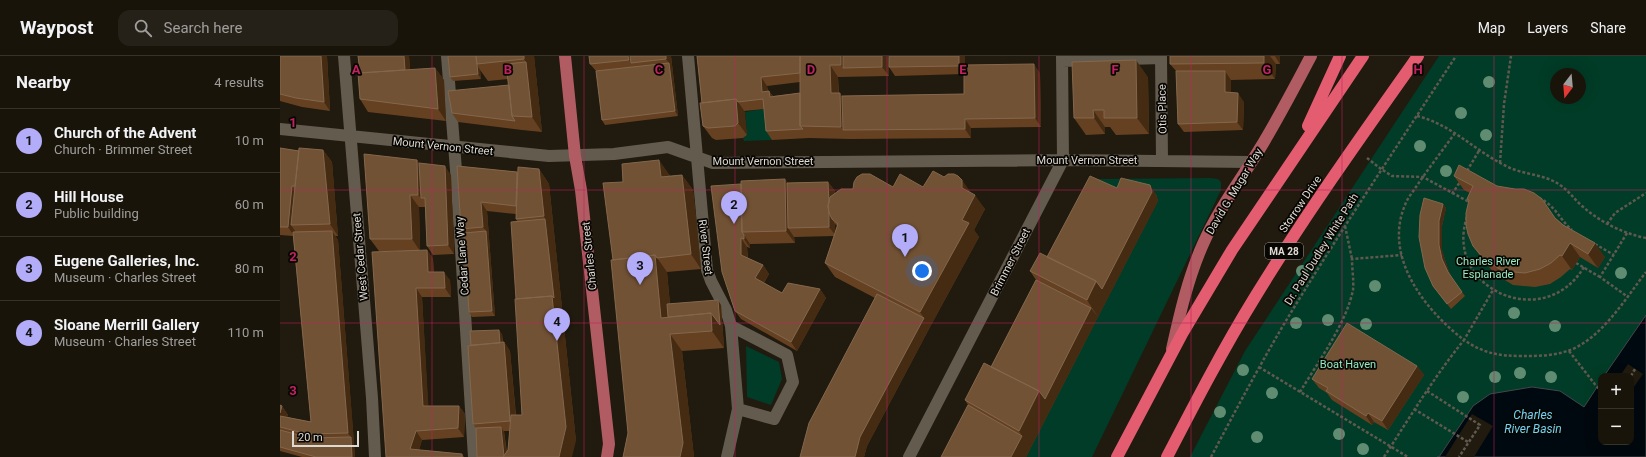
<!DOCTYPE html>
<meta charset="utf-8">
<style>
:root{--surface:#19140a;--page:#262118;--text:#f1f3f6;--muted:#9f9e9c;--line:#37332b;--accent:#b3adf9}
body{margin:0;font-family:Roboto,sans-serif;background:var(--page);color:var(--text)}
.controls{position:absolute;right:12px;bottom:12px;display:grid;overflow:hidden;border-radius:8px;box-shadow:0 4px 16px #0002}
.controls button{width:36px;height:36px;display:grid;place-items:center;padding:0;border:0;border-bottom:1px solid var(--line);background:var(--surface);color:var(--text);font:20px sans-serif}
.compass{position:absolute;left:1270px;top:12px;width:36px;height:36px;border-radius:50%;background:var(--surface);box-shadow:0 4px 16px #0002;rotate:196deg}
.scale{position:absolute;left:12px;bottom:10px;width:67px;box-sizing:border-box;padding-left:4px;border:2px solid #ded9d1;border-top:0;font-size:11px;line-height:14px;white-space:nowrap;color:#ded9d1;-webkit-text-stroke:3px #080603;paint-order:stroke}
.you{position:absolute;left:642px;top:215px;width:14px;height:14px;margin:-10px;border:3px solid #fff;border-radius:50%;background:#1a73e8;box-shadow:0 0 0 6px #1a73e833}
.badge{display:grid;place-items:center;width:26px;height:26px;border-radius:50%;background:var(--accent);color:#111;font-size:13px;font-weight:700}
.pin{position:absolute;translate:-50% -33px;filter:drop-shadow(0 1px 2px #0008)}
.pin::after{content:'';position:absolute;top:21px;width:14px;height:12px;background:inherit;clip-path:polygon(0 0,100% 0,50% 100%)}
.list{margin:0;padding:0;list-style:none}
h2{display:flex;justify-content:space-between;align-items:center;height:52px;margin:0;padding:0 16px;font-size:17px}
h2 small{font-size:13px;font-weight:400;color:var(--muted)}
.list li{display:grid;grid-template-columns:26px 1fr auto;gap:12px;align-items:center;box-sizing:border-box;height:64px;padding:0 16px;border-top:1px solid var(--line)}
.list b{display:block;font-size:15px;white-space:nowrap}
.list p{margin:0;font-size:13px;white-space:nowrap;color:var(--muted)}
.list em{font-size:13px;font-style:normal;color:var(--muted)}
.icon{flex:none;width:22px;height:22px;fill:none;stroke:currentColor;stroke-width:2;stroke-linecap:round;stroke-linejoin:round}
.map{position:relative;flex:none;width:1366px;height:401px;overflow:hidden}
header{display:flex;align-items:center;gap:24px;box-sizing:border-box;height:56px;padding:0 20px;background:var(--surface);border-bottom:1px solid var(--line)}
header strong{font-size:19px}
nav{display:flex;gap:22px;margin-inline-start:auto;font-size:14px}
.search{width:280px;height:36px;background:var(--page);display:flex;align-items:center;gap:10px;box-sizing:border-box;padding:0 14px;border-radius:12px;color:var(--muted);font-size:15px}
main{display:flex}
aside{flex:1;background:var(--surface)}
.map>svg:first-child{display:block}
</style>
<header>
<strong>Waypost</strong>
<div class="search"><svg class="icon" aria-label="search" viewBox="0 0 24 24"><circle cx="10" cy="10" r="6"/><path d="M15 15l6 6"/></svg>Search here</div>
<nav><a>Map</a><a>Layers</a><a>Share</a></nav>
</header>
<main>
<aside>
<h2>Nearby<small>4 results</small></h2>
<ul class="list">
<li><span class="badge">1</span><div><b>Church of the Advent</b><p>Church · Brimmer Street</p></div><em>10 m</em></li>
<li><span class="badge">2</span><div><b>Hill House</b><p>Public building</p></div><em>60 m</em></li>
<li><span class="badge">3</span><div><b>Eugene Galleries, Inc.</b><p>Museum · Charles Street</p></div><em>80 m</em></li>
<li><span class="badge">4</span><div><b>Sloane Merrill Gallery</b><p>Museum · Charles Street</p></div><em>110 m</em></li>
</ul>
</aside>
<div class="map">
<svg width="1366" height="401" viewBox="0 0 1366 401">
<rect width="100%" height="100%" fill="#211a0e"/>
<path fill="#003c27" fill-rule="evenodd" d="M1159,0H1366V401H910L965,295ZM1276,18H1300V42H1276ZM1321,320H1351V386H1321Z
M489,52L492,84L464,85L463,82L467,79L465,56Z
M930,122L938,123L941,126V134L812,401H745L878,145L843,141L816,123Z
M466,290L499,306L502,323L491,349L467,341Z"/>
<path fill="#00090f" stroke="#434749" d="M1366,259V401H1157H1159L1193,350L1210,338L1252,331L1280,335L1304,351L1321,325V386H1351V320H1324Z"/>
<path fill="#211a0e" d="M1348,308L1363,318L1351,335V320H1340Z
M1192,358L1213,370L1194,401H1165Z"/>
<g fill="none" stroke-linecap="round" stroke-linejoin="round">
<path stroke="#60594f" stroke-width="2.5" stroke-dasharray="3 2" stroke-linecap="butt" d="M1137,60C1171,68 1195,95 1226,110C1243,119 1265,118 1280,129C1289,135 1294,143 1302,150C1320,166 1342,177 1366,182
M1175,77C1162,95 1148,113 1136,131C1132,137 1127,143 1125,149C1103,201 1145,254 1184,284L1213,234
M1087,102L1101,113L1112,120L1143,121L1191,147
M1220,107L1224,48L1231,0
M1187,115L1200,93
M1172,138L1180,126
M1259,142C1276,150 1279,163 1292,174
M1187,161C1163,232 1264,278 1304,211
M1327,168L1335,157L1366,137
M1065,170L1072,203
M1347,177L1320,221L1348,241
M1315,188L1334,199
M1296,207L1320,221
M1289,295L1317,331L1321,334
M979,311L1128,401
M1351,320L1355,313
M1147,335L1200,369L1179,401
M1020,336C1038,306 1066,268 1073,234C1074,225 1072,213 1072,203L1122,199
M1134,353L1188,386
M931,401C959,348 987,295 1018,245C1069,162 1123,81 1176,0
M1104,401C1130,361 1154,321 1184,284C1203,297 1218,300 1242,300C1257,300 1273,300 1287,295C1320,285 1346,242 1366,216"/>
<path stroke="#645b4f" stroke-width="12" d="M64,0L92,342L95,401
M167,0L176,114L194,401
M408,0L427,214L431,225L446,254L451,270L458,353L447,401
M881,0L882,104
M782,5L881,2
M0,73L269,100L334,98L388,91L433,107L783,104L971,106
M451,270L507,299L513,326L494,363L458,353
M629,401L783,104L782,0"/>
<path stroke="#b15c63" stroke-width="12" d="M285,0L295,100L301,134L329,388L327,401
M892,293C900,257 908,222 923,188C938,154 960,125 979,94C998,63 1014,32 1031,0"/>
<path stroke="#e45c70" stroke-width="12" d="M1028,70L1060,0
M837,401L902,278L952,194L1083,0
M887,401C915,347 943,293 975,241C1025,159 1082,79 1138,0"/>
</g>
<g fill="#608c71">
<circle cx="1209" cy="26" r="6"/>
<circle cx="1181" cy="57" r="6"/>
<circle cx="1206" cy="79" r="6"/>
<circle cx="1140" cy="90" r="6"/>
<circle cx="1166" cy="115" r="6"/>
<circle cx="1022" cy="215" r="6"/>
<circle cx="1341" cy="217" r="6"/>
<circle cx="1095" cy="230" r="6"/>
<circle cx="1234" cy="257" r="6"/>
<circle cx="1048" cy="264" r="6"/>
<circle cx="1016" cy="267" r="6"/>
<circle cx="1086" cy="268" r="6"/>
<circle cx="1275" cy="270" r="6"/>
<circle cx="963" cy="314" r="6"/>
<circle cx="1240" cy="317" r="6"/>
<circle cx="1215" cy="321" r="6"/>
<circle cx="1271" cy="321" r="6"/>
<circle cx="992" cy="337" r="6"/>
<circle cx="1183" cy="341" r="6"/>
<circle cx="940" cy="356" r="6"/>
<circle cx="1059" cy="378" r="6"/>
<circle cx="977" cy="381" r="6"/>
<circle cx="1083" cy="393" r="6"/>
</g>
<path fill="#654122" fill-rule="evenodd" d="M0,0H47L50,55L22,51L0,45Z
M129,0L130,14L155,12L164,24L166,65L88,56L80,43V17Z
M168,0H254L262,76L242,74L178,66L172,57L229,29L228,23L208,25L200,14L201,23L173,25L170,21Z
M309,0H391L398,60L325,69L322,64L316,15L310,8Z
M417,0H608L609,20L558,21L559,37L562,40L684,38V18L615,20L609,11L685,9L760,17L761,71L691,72V82L570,83L529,82L492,84L486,75L484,53L464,55L467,79L463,82L436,84L432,82L423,70L422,47ZM520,26V37L493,40L489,35H488L487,30Z
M890,0H1000V8H996L995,23L951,24V36L964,46L963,74L904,76L898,68L896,15L890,8Z
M868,21L869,78L836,79L830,71H825V78L806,79L794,62Z
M0,92L19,95L43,94L52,106L58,180H55L58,184L75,401H22L0,395V349L2,350L8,359L7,361L31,366L13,180L0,179Z
M137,104L139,107L171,119L174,198L153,199L147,190L145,151H139L140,195L147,194L153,203L154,216L170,224L171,241H142L148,350H179L185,358L184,381L142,384L139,394L182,398L184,401H106L137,195H99L90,183Z
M177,110L237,116L259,113L269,128L296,385L197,401L196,372L193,368L191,289L222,278L223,286H224L230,295L236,359H242L236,243L237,165L236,163V158L207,155L215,260L192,261L189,256L184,177L181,173ZM224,375H230L228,394L227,396Z
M389,118L390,120L402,119L413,134L421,213L387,216L390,248L441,249L444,292L402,295L414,401H343L348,377L333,204Z
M1174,120L1275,162L1325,201L1318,212L1300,201L1292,214L1290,213L1281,221L1270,228L1255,231L1233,229L1215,218L1203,204L1193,190L1189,146L1187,143L1190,137L1184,134Z
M548,126L555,135V138L613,131H643L690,136L705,153L694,174L699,181L650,271L587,390L584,401H520L595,242L555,221L545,207L554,180L514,181L515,187L470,188V192L467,191L468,202L483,209L489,218L484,227L502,237L540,233L546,242L517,295L461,263L455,255L431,130L507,127ZM555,168L557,170L555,175Z
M837,132L876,138L878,145L818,261L817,260L818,261L746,401L688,349L685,344L711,311L756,224L750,215L767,201Z
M1163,148L1166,152L1162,170V194L1166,207L1171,221L1185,240L1171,253L1153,230Z
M1137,310L1144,319L1108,374L1094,366L1092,369L1052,344L1047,337L1039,332L1032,323Z"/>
<path fill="#442b12" d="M41,0H47L50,55L44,46Z
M124,0H129L131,25L125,17Z
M244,0H254L262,76L252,61L246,6L244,3Z
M348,0H355L351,7L349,4Z
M386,0H391L398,60L395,55L389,7L386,3Z
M561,0H569L563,12L561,9Z
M602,0H608L609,20L602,11Z
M679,0H685V18L679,10Z
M984,0H990L996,8L995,23L984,7Z
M995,0H1000V8Z
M856,4L868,21L869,78L857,62Z
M754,8L760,17L761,71L755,62Z
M197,9L200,14L201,23L198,18Z
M550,9L558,21L559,49L551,37Z
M155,12L164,24L166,65L158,53Z
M945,15L951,24V44L945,36Z
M481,21L487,30L489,45L482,36Z
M489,35L495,44L490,41Z
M560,37L568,49L563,74L561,71Z
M958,37L964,46L963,74L957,66Z
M456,43L465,56L467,79L458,67Z
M813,54L825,71V78L814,62Z
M685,63L691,72V82L685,73Z
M43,94L52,106L58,180L50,168Z
M137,104L145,116V142H141L138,139Z
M379,104L389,118L391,136L381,121Z
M165,110L171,119L174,198L168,189Z
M259,113L269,128L296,385L292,401H279L272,240L265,163L264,160Z
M402,119L413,134L421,213L411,198Z
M505,123L514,135L508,172L514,181L515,187L506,175Z
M682,124L692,138L695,139L705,153L694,174L699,181L650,271L640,256L682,132Z
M548,126L555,135V166L552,163L555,168L556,180L549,171Z
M870,129L876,138L878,145L818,261L807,244Z
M12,130L18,139L11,169L15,175L14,180L8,171Z
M130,139L139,151L140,195L132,183Z
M201,146L207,155L215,260L212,255L206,175L203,171Z
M1163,148L1166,152L1162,170V194L1166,207L1171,221L1168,216L1162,203L1159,189V165Z
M52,175L58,184L74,386L68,377Z
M464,179L470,188V192L464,183Z
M461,182L467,191L468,208L461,199Z
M1290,187L1300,201L1292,214L1282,200Z
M1315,187L1325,201L1318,212L1308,198Z
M147,194L153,203L154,225L148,216Z
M375,199L387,216L392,274L381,262Z
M483,209L489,218L481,231L475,222Z
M164,216L170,224L171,241L165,232Z
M136,232L142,241L149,359L143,350Z
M540,233L546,242L517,295L511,286Z
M438,244L441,249L444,292L432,275L431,257Z
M811,252L818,261L746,401H731L742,380L739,375L759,335Z
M644,262L650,271L587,390L584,401H575L580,381Z
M219,274L222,278L223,296L220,291Z
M390,278L402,295L414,401H400Z
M224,286L230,295L237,374L231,365Z
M1137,310L1144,319L1108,374L1102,365Z
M2,350L8,359L5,369L0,361V357Z
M179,350L185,358L184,381L178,372Z
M1088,357L1094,366L1092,369L1086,360Z
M221,371L224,376L227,401H224Z
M136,375L142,384L137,401L130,393Z
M71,381L74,386L75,401H72Z"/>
<path fill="#725235" stroke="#83674d" d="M0,0H41L44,46L16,42L0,38Z
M78,0H124L125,14L80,17Z
M168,0H196L198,18L170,21Z
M196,0H244V3L197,8Z
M309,0H348L349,4L310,8Z
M350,0H386V3L351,7Z
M417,0H520V17L481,21L482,36L489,35L490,41L520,37V70L523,73L486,75L483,43L458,46L456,43L422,47Z
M520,0H561V9H550L551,37H560L561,71L520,70Z
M563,0H602V11L563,12Z
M609,0H679V10L609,11Z
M890,0H984V7L890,8Z
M856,4L857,62H824V54H813L814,62H794L792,6Z
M246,6L252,61L232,60L226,8Z
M389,7L395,55L322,64L316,15Z
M754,8L755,62L685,63V73L563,74L562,40L684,38V9Z
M155,12L158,53L80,43L78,17Z
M896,15H945V36L958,37L957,66L898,68Z
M229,29L232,60L235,65L172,57L168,35Z
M456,43L458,67L455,70L428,72L423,70L420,47Z
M0,92L19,95L15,130H12L8,171H0Z
M19,92L43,94L50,168L11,169Z
M84,98L137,104L138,139H130L132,183H90Z
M379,104L381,121L402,119L411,198L377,202L375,199L333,204L323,127L343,126L342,108Z
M139,107L165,110L168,189L147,190L145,142H141Z
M1179,109L1217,130L1235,133H1244L1254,137L1262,143L1275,162L1283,169L1315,187L1308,198L1290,187L1282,200L1280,199L1271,207L1260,213L1245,217L1223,215L1205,204L1193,190L1188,178L1186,169V157L1189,144L1187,143L1193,130L1174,120Z
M177,110L237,116L236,150L201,146L203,171L181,173Z
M238,111L259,113L264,160L236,163Z
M653,115L664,121L668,118H674L678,120L682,124V132L695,139L682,164L689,167L640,256L545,207L558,168L552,163L549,157L548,150L550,141L561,133H573L574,126L577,121L582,118H590L613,131L620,118L643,131Z
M810,120L837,132L841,122L870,129L872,136L822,233L816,225L767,201Z
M505,123L506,175L462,176L461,125Z
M548,126L549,146L548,150L549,157V171L508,172L507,127Z
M461,128L462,176L464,179V183L461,182V199L483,209L475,222L502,237L508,227L540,233L511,286L455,255L442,216L431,130Z
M1144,142L1163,148L1159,165V189L1162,203L1168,216L1182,236L1167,248L1153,230L1145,212L1139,181L1140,159Z
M265,163L274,242L272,240L236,243L231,166Z
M52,175L68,377L27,378L0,371V360L31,366L13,176Z
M206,175L212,255L189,256L184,177Z
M147,194L148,216H164L165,232H136L143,350H179L178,372L136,375L130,393L182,398V401H106L92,196Z
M760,197L816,225L807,244L750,215Z
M375,199L381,262L431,257L432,275L390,278L403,387L400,401H343L348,377L331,204Z
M756,224L811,252L765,343L759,335L711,311Z
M597,238L644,262L580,381L575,401H520L529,367Z
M272,240L286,371L279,401H223L228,394L231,359H242L235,243Z
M438,244L440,269L431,257L388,261L387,248Z
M1067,267L1137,310L1102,365L1088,357L1086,360L1046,335L1048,332L1032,323Z
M219,274L220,287L191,289L190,275Z
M224,286L230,365L193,368L188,290Z
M704,307L759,335L739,375L685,344Z
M0,349L2,350L0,357Z
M688,349L742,380L731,401H661Z
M221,371L224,400L223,401H197L196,372Z
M0,374L30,382L71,381L72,401H36L0,391Z"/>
<path fill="none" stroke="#c32261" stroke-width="1" stroke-opacity="0.55" d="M152,0V401M304,0V401M455,0V401M607,0V401M759,0V401M911,0V401M1062,0V401M1214,0V401M0,134H1366M0,267H1366"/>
<g text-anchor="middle" stroke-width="3.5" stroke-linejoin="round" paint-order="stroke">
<rect fill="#080603" stroke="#9e9a93" stroke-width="1" x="985" y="187" width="38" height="16" rx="3"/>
<g font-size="10" font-weight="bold" fill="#ded9d1">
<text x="1004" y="199">MA 28</text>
</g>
<g font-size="11" fill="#ded9d1" stroke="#080603">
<text transform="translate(882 53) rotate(-91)" y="4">Otis Place</text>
<text transform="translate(163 90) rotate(6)" y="4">Mount Vernon Street</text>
<text x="807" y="108">Mount Vernon Street</text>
<text x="483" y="109">Mount Vernon Street</text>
<text transform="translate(954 135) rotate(-59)" y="4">David G. Mugar Way</text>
<text transform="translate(1020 148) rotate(-56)" y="4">Storrow Drive</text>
<text transform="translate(426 191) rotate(83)" y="4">River Street</text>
<text transform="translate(1041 193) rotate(-58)" y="4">Dr. Paul Dudley White Path</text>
<text transform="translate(182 200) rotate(-94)" y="4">Cedar Lane Way</text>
<text transform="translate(309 200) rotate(-96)" y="4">Charles Street</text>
<text transform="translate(80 201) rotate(-95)" y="4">West Cedar Street</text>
<text transform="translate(730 206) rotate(-63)" y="4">Brimmer Street</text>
</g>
<g font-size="11" fill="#94eac2" stroke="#080603">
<text x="1208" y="209">Charles River<tspan x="1208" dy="13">Esplanade</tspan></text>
<text x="1068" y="312">Boat Haven</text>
</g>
<g font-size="12" font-style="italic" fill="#72d4f2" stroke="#080603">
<text x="1253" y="363">Charles<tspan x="1253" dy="14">River Basin</tspan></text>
</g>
</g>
<g font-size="13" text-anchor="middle" font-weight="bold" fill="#c32261" stroke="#080603" stroke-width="3.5" stroke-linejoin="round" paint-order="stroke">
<text x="76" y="18">A</text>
<text x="228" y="18">B</text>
<text x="379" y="18">C</text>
<text x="531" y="18">D</text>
<text x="683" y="18">E</text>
<text x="835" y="18">F</text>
<text x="987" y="18">G</text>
<text x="1138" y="18">H</text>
<text x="13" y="71">1</text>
<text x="13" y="205">2</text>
<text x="13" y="339">3</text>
</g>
</svg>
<div class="controls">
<button>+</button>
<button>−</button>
</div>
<svg class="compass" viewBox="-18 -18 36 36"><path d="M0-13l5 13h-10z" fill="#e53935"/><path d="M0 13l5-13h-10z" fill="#9f9e9c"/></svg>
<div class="scale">20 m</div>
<div class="you"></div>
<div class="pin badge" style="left:625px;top:201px">1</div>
<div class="pin badge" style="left:454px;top:168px">2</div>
<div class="pin badge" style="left:360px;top:229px">3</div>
<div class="pin badge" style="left:277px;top:285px">4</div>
</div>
</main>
